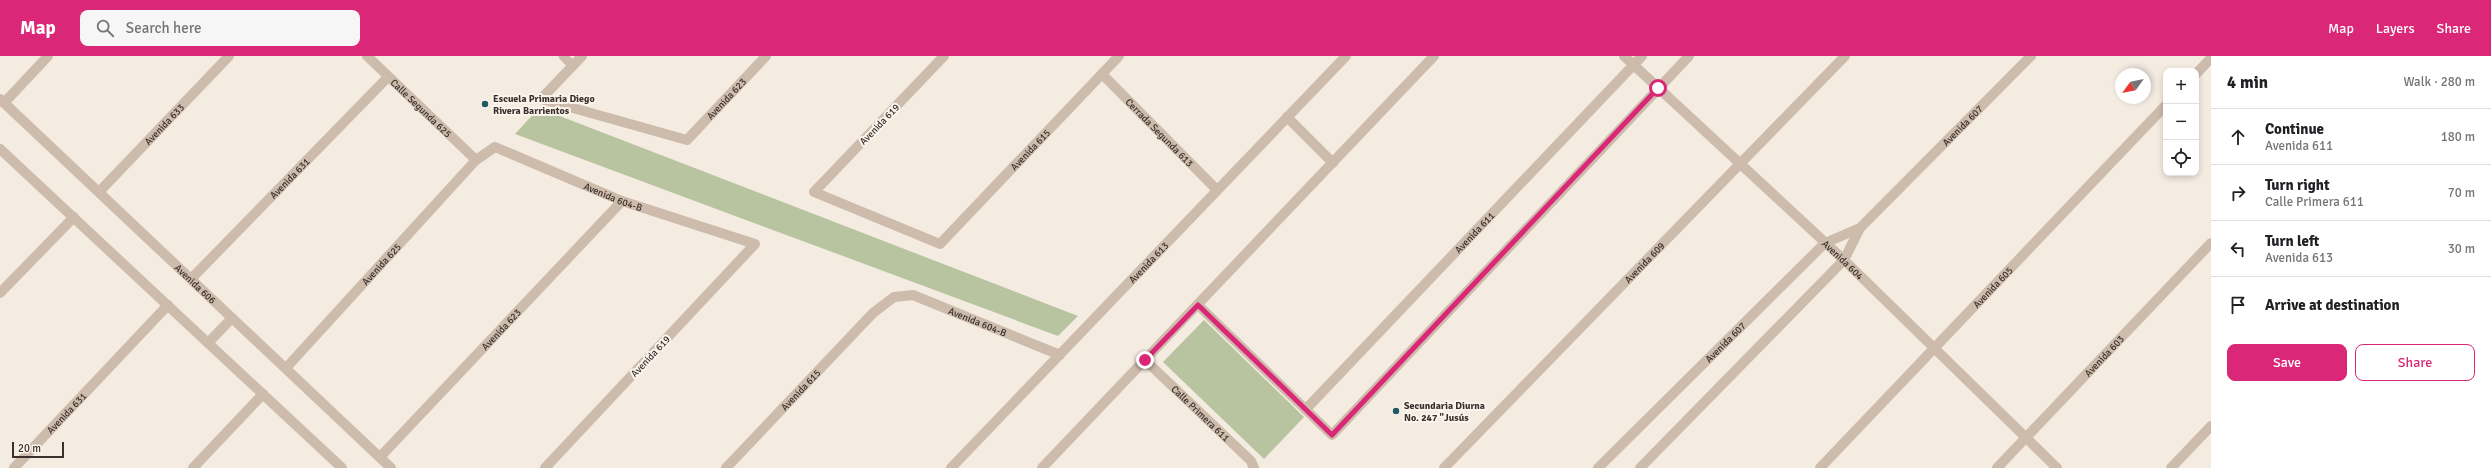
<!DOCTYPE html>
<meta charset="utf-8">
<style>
:root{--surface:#fff;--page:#f6f6f6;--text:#202124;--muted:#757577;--line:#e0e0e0;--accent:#db2777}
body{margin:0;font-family:Signika,sans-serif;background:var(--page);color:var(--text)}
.controls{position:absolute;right:12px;top:12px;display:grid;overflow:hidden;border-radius:8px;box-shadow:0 2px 6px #0003}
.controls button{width:36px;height:36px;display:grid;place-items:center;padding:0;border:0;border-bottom:1px solid var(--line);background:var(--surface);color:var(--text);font:20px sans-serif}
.compass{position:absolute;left:2115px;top:12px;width:36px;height:36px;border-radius:50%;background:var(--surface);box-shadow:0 2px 6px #0003;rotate:237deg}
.scale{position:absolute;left:12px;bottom:10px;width:52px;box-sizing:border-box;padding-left:4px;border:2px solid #3b302b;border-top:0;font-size:11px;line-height:14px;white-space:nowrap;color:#3b302b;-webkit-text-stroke:3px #fbf5ee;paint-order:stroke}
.stop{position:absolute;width:12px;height:12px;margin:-9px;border:3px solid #db2777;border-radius:50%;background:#fff}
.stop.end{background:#db2777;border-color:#fff;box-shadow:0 1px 4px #0008}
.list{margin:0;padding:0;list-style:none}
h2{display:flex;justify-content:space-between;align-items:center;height:52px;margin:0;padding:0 16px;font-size:17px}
h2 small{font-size:13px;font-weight:400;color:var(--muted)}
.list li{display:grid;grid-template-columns:26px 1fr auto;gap:12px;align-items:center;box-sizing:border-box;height:56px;padding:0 16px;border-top:1px solid var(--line)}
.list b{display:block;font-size:15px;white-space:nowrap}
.list p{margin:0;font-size:13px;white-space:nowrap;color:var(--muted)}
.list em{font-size:13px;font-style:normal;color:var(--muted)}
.actions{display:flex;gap:8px;padding:12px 16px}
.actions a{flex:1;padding:9px 0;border:1px solid var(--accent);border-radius:8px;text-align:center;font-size:14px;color:var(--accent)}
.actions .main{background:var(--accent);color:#fff}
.icon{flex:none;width:22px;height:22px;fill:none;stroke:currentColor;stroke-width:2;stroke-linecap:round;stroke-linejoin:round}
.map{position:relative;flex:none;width:2211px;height:412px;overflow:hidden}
header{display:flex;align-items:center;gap:24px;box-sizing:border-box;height:56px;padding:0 20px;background:var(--accent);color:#fff}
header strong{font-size:19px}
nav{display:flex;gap:22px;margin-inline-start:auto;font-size:14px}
.search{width:280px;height:36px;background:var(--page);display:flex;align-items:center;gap:10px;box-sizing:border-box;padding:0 14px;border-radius:8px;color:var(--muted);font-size:15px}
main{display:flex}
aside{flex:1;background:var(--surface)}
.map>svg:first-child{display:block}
</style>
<header>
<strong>Map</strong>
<div class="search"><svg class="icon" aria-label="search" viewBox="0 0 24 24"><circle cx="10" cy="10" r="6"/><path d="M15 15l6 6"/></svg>Search here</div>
<nav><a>Map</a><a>Layers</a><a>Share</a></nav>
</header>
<main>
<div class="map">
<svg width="2211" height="412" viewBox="0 0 2211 412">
<rect width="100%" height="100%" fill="#f4ebe1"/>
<path fill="#b8c4a0" d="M539,52L1078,260L1058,280L515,78Z
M1204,264L1304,361L1264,403L1163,306Z"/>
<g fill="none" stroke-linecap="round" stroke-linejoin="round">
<path stroke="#cdbbac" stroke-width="9" d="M563,0L573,10"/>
<g stroke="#cdbbac" stroke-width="10">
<path id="s1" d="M367,0L476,104"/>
<path id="s2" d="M582,0L541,43L687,84L766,0"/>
<path id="s3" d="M944,0L814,136L940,188L1119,0"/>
<path id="s4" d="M1102,18L1217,134"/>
<path d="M2196,18L2211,2"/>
<path d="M4,47L48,0"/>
<path id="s5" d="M99,136L229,0"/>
<path id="s6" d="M191,223L388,21"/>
<path d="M0,237L74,161"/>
<path d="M1198,249L1332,379L1689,0"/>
<path id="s7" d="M1145,304L1251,405L1254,412"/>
<path id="s8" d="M286,312L476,104L495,91L622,145L755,188L545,412"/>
<path id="s9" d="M1306,353L1642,0"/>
<path id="s10" d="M380,401L622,145"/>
<path id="s11" d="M14,412L168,249"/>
<path d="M193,412L263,338"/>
<path id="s12" d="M726,412L873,257L894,241L913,239L1060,299"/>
<path id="s13" d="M1444,412L1845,0"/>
<path id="s14" d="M1598,412L1825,187L1860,172"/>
<path id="s15" d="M1640,412L1844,204L1860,172L2031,0"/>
<path id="s16" d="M1820,412L2166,49"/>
<path id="s17" d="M1997,412L2211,187"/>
<path d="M2171,412L2211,370"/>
</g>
<g stroke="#cdbbac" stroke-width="10">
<path id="s18" d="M1624,0L1844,204L2057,412"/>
<path id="s19" d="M0,43L391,412"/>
<path d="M1287,61L1333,107"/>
<path d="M0,93L342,412"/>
<path d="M208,287L232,262"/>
<path id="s20" d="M951,412L1346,0"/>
<path d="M1042,412L1434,0"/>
</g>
</g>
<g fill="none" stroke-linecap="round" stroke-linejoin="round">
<path stroke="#db2777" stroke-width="5" d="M1145,304L1198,249L1332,379L1658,32"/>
</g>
<g fill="#1f5a5e" stroke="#fbf5ee" stroke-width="1.5">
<circle cx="485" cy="48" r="4"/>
<circle cx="1396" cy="355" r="4"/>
</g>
<g text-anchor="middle" stroke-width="4" stroke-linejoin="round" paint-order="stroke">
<g font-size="10" font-weight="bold" fill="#3b302b" stroke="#fbf5ee" text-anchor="start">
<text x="493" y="46">Escuela Primaria Diego<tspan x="493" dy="12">Rivera Barrientos</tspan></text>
<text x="1404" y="353">Secundaria Diurna<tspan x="1404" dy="12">No. 247 "Jusús</tspan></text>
</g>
<g font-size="10" fill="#3b302b" stroke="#fbf5ee">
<text dy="4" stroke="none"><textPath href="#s2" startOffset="268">Avenida 623</textPath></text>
<text dy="4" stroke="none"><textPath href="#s1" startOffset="75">Calle Segunda 625</textPath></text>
<text dy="4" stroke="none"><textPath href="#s5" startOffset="94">Avenida 633</textPath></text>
<text transform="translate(879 68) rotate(-46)" y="4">Avenida 619</text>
<text dy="4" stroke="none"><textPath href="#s15" startOffset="472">Avenida 607</textPath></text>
<text dy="4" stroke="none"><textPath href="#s4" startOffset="82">Cerrada Segunda 613</textPath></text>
<text dy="4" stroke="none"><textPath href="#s3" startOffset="455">Avenida 615</textPath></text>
<text dy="4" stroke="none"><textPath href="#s6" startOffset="141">Avenida 631</textPath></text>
<text dy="4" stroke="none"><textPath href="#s8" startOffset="433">Avenida 604-B</textPath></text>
<text dy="4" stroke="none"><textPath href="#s9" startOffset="244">Avenida 611</textPath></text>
<text dy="4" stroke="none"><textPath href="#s18" startOffset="299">Avenida 604</textPath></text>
<text dy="4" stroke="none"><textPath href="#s20" startOffset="285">Avenida 613</textPath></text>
<text dy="4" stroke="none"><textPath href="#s13" startOffset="287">Avenida 609</textPath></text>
<text dy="4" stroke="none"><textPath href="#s8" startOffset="141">Avenida 625</textPath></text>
<text dy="4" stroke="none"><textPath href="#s19" startOffset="269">Avenida 606</textPath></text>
<text dy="4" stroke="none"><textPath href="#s16" startOffset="250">Avenida 605</textPath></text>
<text dy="4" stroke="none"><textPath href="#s12" startOffset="329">Avenida 604-B</textPath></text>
<text dy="4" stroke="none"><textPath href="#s10" startOffset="176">Avenida 623</textPath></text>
<text dy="4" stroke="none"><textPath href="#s14" startOffset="179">Avenida 607</textPath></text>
<text transform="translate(650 300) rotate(-47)" y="4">Avenida 619</text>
<text dy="4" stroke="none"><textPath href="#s17" startOffset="155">Avenida 603</textPath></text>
<text dy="4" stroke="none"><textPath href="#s12" startOffset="108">Avenida 615</textPath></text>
<text dy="4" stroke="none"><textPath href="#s11" startOffset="76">Avenida 631</textPath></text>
<text dy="4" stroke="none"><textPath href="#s7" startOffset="77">Calle Primera 611</textPath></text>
</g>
</g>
</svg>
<div class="controls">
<button>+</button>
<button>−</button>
<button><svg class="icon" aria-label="locate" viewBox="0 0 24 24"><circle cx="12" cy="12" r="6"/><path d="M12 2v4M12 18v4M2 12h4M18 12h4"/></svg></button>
</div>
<svg class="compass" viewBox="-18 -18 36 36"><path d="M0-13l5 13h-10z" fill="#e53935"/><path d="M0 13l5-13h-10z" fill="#757577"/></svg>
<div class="scale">20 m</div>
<div class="stop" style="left:1658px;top:32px"></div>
<div class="stop end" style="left:1145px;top:304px"></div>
</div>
<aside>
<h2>4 min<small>Walk · 280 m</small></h2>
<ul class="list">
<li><svg class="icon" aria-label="ahead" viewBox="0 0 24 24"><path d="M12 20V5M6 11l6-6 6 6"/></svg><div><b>Continue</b><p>Avenida 611</p></div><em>180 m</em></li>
<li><svg class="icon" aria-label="right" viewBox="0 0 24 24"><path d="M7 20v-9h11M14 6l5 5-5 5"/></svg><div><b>Turn right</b><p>Calle Primera 611</p></div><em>70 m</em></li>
<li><svg class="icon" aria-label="left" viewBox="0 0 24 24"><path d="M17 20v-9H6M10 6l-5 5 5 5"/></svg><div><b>Turn left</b><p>Avenida 613</p></div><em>30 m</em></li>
<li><svg class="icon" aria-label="arrive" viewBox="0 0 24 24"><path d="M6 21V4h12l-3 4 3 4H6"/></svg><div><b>Arrive at destination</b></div></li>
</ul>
<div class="actions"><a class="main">Save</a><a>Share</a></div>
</aside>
</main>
